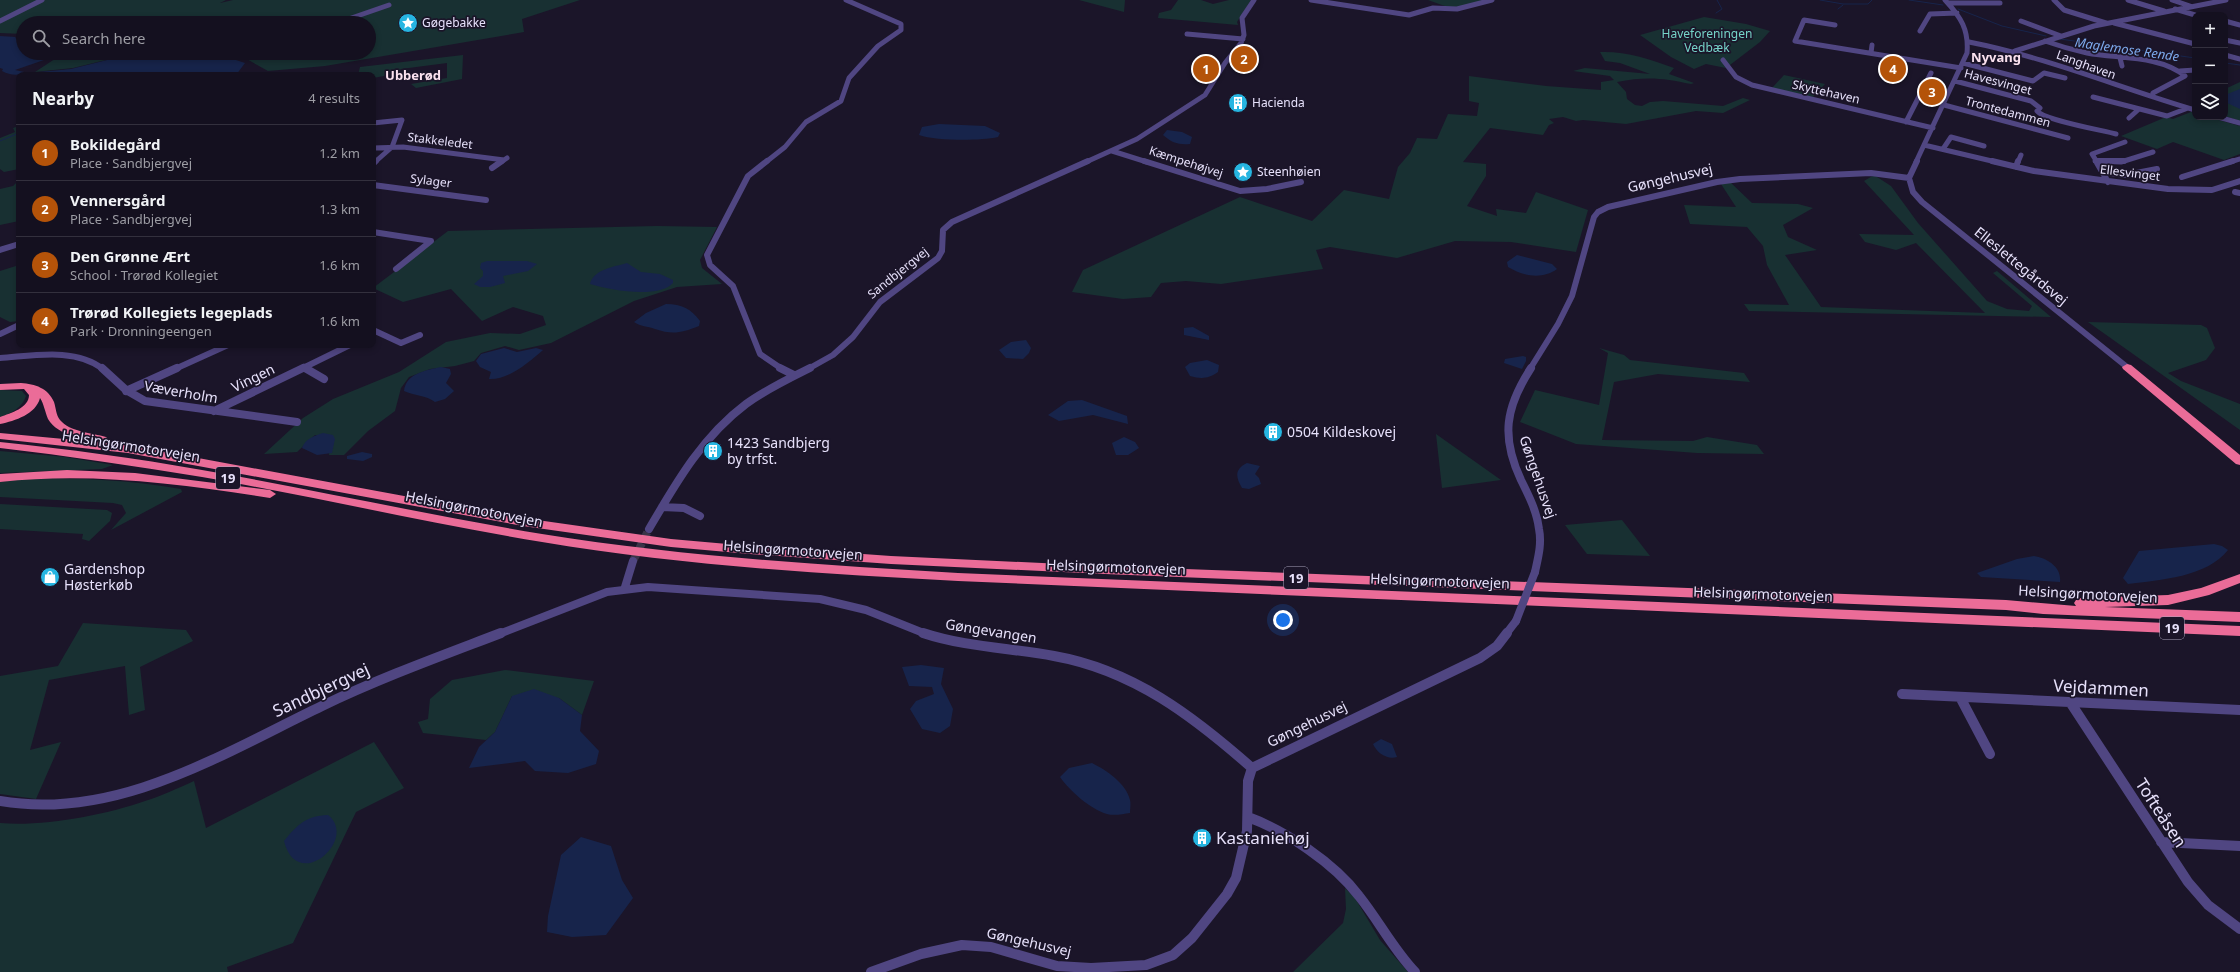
<!DOCTYPE html>
<meta charset="utf-8">
<style>
:root{--surface:#14101f;--page:#1d1928;--text:#f1f3f6;--muted:#9d9da4;--line:#33303d;--accent:#b45309}
body{margin:0;font-family:"Noto Sans",sans-serif;background:var(--page);color:var(--text)}
.controls{position:absolute;right:12px;top:12px;display:grid;overflow:hidden;border-radius:8px;box-shadow:0 2px 6px #0003}
.controls button{width:36px;height:36px;display:grid;place-items:center;padding:0;border:0;border-bottom:1px solid var(--line);background:var(--surface);color:var(--text);font:20px sans-serif}
.you{position:absolute;left:1283px;top:620px;width:14px;height:14px;margin:-10px;border:3px solid #fff;border-radius:50%;background:#1a73e8;box-shadow:0 0 0 6px #1a73e833}
.badge{display:grid;place-items:center;width:26px;height:26px;border-radius:50%;background:var(--accent);color:#fff;font-size:13px;font-weight:700}
.pin{position:absolute;translate:-50% -50%;border:2px solid #fff;box-shadow:0 1px 4px #0006}
.list{margin:0;padding:0;list-style:none}
h2{display:flex;justify-content:space-between;align-items:center;height:52px;margin:0;padding:0 16px;font-size:17px}
h2 small{font-size:13px;font-weight:400;color:var(--muted)}
.list li{display:grid;grid-template-columns:26px 1fr auto;gap:12px;align-items:center;box-sizing:border-box;height:56px;padding:0 16px;border-top:1px solid var(--line)}
.list b{display:block;font-size:15px;white-space:nowrap}
.list p{margin:0;font-size:13px;white-space:nowrap;color:var(--muted)}
.list em{font-size:13px;font-style:normal;color:var(--muted)}
.icon{flex:none;width:22px;height:22px;fill:none;stroke:currentColor;stroke-width:2;stroke-linecap:round;stroke-linejoin:round}
.map{position:relative;flex:none;width:2240px;height:972px;overflow:hidden}
.search{position:absolute;background:var(--surface);box-shadow:0 2px 6px #0003;left:16px;top:16px;width:360px;height:44px;display:flex;align-items:center;gap:10px;box-sizing:border-box;padding:0 14px;border-radius:22px;color:var(--muted);font-size:15px}
.panel{position:absolute;background:var(--surface);box-shadow:0 2px 6px #0003;left:16px;top:72px;width:360px;height:276px;border-radius:8px}
.map>svg:first-child{display:block}
</style>
<div class="map">
<svg width="2240" height="972" viewBox="0 0 2240 972">
<rect width="100%" height="100%" fill="#1b1529"/>
<path fill="#183032" d="M0,0H39L0,21Z
M44,0H226L220,3L233,0H580L522,19L524,32L325,66L268,71L236,53H369V23H23V34L0,33V23Z
M1079,0H1125L1124,12Z
M1178,0H1201L1213,4L1229,0H1251L1237,22L1238,25L1158,18L1159,13L1171,10Z
M1428,0H1491L1453,9Z
M1704,17L1746,24L1770,31L1760,42L1726,68L1706,64L1694,69L1671,57L1640,35Z
M1600,52C1625,51 1650,59 1674,68L1669,74L1694,83L1691,84C1664,78 1646,76 1617,82L1626,92L1627,99L1635,105L1642,106L1650,102L1663,101L1723,106L1743,98L1750,100L1723,113L1696,111L1626,124L1583,120L1576,121L1563,117L1549,119L1554,123L1549,125L1543,135L1490,128L1463,162L1486,164V176L1467,206L1497,216L1496,209L1526,213L1536,192L1588,210L1576,252L1511,242L1455,241L1397,258L1330,247L1316,250L1323,269L1221,284L1186,281L1161,283L1151,297L1123,299L1072,292L1083,270L1240,197L1312,221L1344,190L1389,199L1398,167L1410,153L1417,138L1437,139L1448,114L1477,116L1479,103L1469,101V76L1546,86L1601,90V82L1614,80L1610,76L1573,71L1585,68L1650,74L1620,63L1605,61Z
M64,53H154L130,54L73,68L35,72Z
M463,55L462,79L416,88L411,84L447,78V63L401,69L395,74L373,78V75H358L360,67Z
M1784,75L1825,84L1813,97L1772,88Z
M2240,82V121L2225,116V89Z
M2191,112L2195,113V117H2208L2240,126V154L2224,160L2173,142L2157,149L2121,136L2166,117L2173,119Z
M19,126V169L4,172L0,169V138L15,132L13,128Z
M1874,175L1891,186L1918,223L1987,301L2007,309L2029,311L2032,306L1993,273L1997,271L2051,317L1749,311L1744,304L1789,305L1767,265L1763,246L1747,227L1690,224L1684,205L1736,207L1721,184L1730,182L1752,203L1798,204L1813,208L1783,225L1788,237L1817,250L1785,255L1821,307L1985,313L1916,243L1896,250L1865,242L1859,234L1914,235L1864,181Z
M19,180V221L0,225V189L13,186Z
M657,226L717,227L700,260L702,268L722,284L677,287L634,301L551,343L519,350L505,346L481,353L474,361L455,366L430,369L409,377L401,388L395,411L368,431L344,455H329L331,438L315,435L297,452L264,454L303,418L333,399L399,372L446,342L490,333L520,334L546,325L543,316L513,307L482,321L451,289L403,302L373,288L448,231Z
M19,265V321L10,322L0,317V271Z
M2088,322L2201,325L2207,328L2215,348L2206,360L2168,373L2181,381L2240,404V430Z
M1599,348L1624,355L1630,360L1744,373L1750,382L1658,374L1614,382L1602,440L1693,441L1707,437L1757,445L1764,454L1697,453L1576,444L1520,422L1535,390L1599,405L1608,353Z
M0,390L22,391L26,396C22,408 12,413 0,417Z
M1436,434L1501,480L1442,488Z
M0,451L65,457L113,465L102,469L0,473Z
M30,478C81,478 130,480 181,489L182,492L111,530L126,513L122,505L113,503L0,497V482Z
M0,504L107,510L112,513L110,521L89,541L82,539L83,534L0,529Z
M1622,520L1650,556L1587,554L1565,525Z
M83,623L186,630L193,641L140,667L145,710L129,715L125,666L49,680L30,750L61,742L36,799L0,794V676L58,666Z
M505,670L594,681L582,715L559,698L512,696L495,732L486,740L423,733L418,722L428,719L430,699L452,680Z
M374,742L404,788L356,812L293,943L227,967L228,972H0V823C41,827 106,815 145,801C162,796 178,788 194,781L206,828Z
M1345,888L1355,898L1380,940L1408,972H1293L1343,923L1346,909Z"/>
<path fill="#17244b" d="M0,36L16,37L15,38L23,40V53H53L44,60L15,70L29,73L71,69L123,56L148,54L228,53L235,56L236,60L245,63L236,75H30L28,73C18,75 11,76 2,71L3,69L0,68Z
M2240,89V109L2225,102V95Z
M939,124L985,126L1000,133L998,137C979,141 937,141 919,135L922,127Z
M1167,130L1182,132L1192,137L1190,144C1179,145 1172,143 1163,135Z
M1517,255L1552,264L1557,269C1542,280 1523,276 1508,267L1507,262Z
M487,261H527L537,264L528,271L503,276L505,283L490,287H480L474,284L483,276V271L480,268L481,263Z
M627,263L641,272L660,274L673,280V283C659,299 609,290 590,284C594,269 614,267 627,263Z
M666,304C682,304 691,309 700,321L699,326C681,333 673,335 655,329C647,326 641,327 634,322L646,313Z
M1193,327L1209,336V340L1184,335V328Z
M1026,340L1031,348L1029,353L1023,359L1006,358L999,350L1011,342Z
M504,348L517,352L536,348L543,350C529,362 509,380 489,379L491,372L480,367L476,361L481,354Z
M1523,356L1526,357V361L1522,369L1504,363L1505,359Z
M1207,360L1219,365L1218,372C1208,379 1201,379 1190,376L1185,367L1190,363Z
M441,367L450,369L451,374L446,383L454,391L445,399L435,402C426,395 414,396 404,391C406,373 427,370 441,367Z
M1082,400L1127,416L1128,424L1093,415L1059,421L1048,415L1068,401Z
M323,433L333,435L335,439L332,453L317,455L302,448C306,438 314,436 323,433Z
M1124,437L1135,442L1139,448L1128,455H1116L1112,443Z
M362,452L372,454V457L363,461L347,459V456Z
M1247,463L1260,466L1255,474L1259,478L1261,484L1249,489L1242,488C1235,476 1235,469 1247,463Z
M2214,544L2222,546L2228,550C2207,577 2160,580 2128,584L2123,578L2139,551Z
M2034,556C2047,558 2062,567 2060,582L1981,577L1977,573L2017,559Z
M921,665L944,668L941,684L953,709L950,726L940,733L922,729L910,709L916,701L934,694L932,687L909,686L902,667Z
M534,689L559,698L582,715L580,731L599,751L596,764L568,773L535,771L525,761L469,768L479,747L495,732L512,696Z
M1381,739L1392,744L1397,757C1387,760 1377,753 1373,744Z
M1092,763C1106,770 1126,783 1130,800C1131,804 1130,809 1130,813C1123,814 1114,816 1107,814C1090,809 1070,791 1060,777L1069,768Z
M328,815C359,839 297,894 284,841C298,824 306,816 328,815Z
M581,837L611,846L622,880L633,898L606,935L572,937L547,932L548,916L561,855Z"/>
<g fill="none" stroke-linecap="round" stroke-linejoin="round">
<path stroke="#17244b" stroke-width="1" d="M1820,0L1843,4H1868L1872,0
M1909,0L1943,5
M1838,9L1843,5
M1958,9L2002,26L2046,36
M1716,13L1722,9L1717,0
M2060,39L2195,58
M2225,63L2240,65
M0,141L19,133"/>
<path stroke="#3a3448" stroke-width="8" stroke-dasharray="8 4" stroke-linecap="butt" d="M633,561L649,529"/>
<path stroke="#504682" stroke-width="5" d="M1311,0L1409,15L1433,8L1457,9L1492,0
M2054,0L2064,10L2106,23
M2128,0L2164,11
M2172,0L2190,6
M1948,3H2000
M2175,9L2195,15
M0,21L42,0
M2021,21L2061,36
M2225,21L2240,25
M337,23L389,5
M2114,23L2195,44
M1835,25L1804,20L1795,41L1961,68
M1920,31L1930,14L1957,13
M1187,34L1243,39
M2225,40L2240,43
M2045,41C2059,46 2073,50 2087,53C2118,59 2159,55 2185,76L2153,93
M1969,42C2046,57 2120,88 2195,110
M2015,51L2094,26L2226,0
M1871,53L1872,45
M2225,55L2240,59
M2120,58L2122,66
M1723,60L1736,77L1752,85L1933,128
M1963,63L2033,81L2044,73L2065,78
M2180,71L2195,70
M1955,81L2031,101L2040,108L2037,111C2044,120 2101,130 2116,134
M2093,97L2167,116L2188,108
M1944,105L2068,138
M2218,117L2240,123
M2129,118L2139,109
M1906,122L1931,73
M373,123L402,120L392,147L375,162
M1924,145L1996,162
M373,148L403,147L504,160
M1943,149L1951,137L1984,146
M1112,151L1147,162
M2095,161L2121,162L2153,152
M501,162L507,158
M766,162L785,147L806,122L841,101L849,78L878,46L901,30V24L846,0
M1086,162L1137,139L1205,95L1225,63L1241,43L1244,35L1242,18L1254,0
M1916,162L1967,53C1969,30 1961,17 1945,0
M2018,162L2021,155
M2097,162L2092,154L2125,142
M2230,162L2240,159"/>
<path stroke="#504682" stroke-width="6" d="M767,161L748,176L707,255L710,265L733,286L760,354L782,369
M1144,161L1240,191L1267,189L1301,182
M1992,161L2034,171L2168,189L2212,190L2240,181
M2096,161H2124
M2096,161L2108,182
M373,164L376,161
M2016,167L2018,161
M492,168L502,161
M2102,172L2126,175L2157,169
M2182,177L2233,161
M1909,178L1913,192L1922,202L2127,367
M373,185L486,200
M2235,192L2240,193
M373,232L431,241L396,269
M0,250L19,244
M373,330L401,343L420,335
M0,334L19,325
M0,358C32,356 75,347 103,369
M304,367L307,369
M175,369L228,345
M301,369L350,345
M808,369L833,355L853,337L880,302L938,258L942,251L943,230L952,222L1088,161
M1530,369L1558,324L1572,296L1594,217L1598,212L1608,207L1717,182L1740,179L1871,173L1909,178L1917,161"/>
<path stroke="#504682" stroke-width="8" d="M102,368L126,390L145,401L297,422
M305,368L324,379
M780,368L794,375
M1531,368C1505,408 1501,437 1521,480C1529,496 1537,512 1539,529C1542,544 1538,558 1535,572
M126,391L177,368
M214,411L303,368
M662,507L684,508L700,516
M649,529C676,483 702,437 746,404C765,390 788,379 810,368
M625,587L633,561
M499,634L607,592L648,587L820,599L866,610L926,634
M1506,634L1516,621"/>
<path stroke="#504682" stroke-width="10" d="M923,633C965,647 1011,648 1054,656C1133,670 1193,716 1252,768
M1902,694L2240,710
M1960,697L1990,754
M2070,702L2188,882L2208,905L2240,929
M0,801C116,821 222,754 322,706C380,678 441,656 501,633
M1248,817C1286,831 1334,863 1359,896C1379,921 1393,949 1415,972
M2161,842L2240,846
M871,972L921,954L962,945L991,947L1057,966L1091,968L1146,965L1173,955L1192,938L1227,894L1236,878L1247,831L1248,781L1252,768L1480,658L1497,646L1507,633"/>
<path fill="#eb6c98" fill-rule="evenodd" d="M2127,364L2131,365L2240,455V465L2236,464L2123,369L2122,367Z
M21,383C35,384 48,388 54,402C56,408 56,415 60,420C70,432 92,433 106,437L108,439L102,442C84,439 58,436 48,419C45,412 44,404 40,398C36,414 15,421 0,424V417C11,413 29,408 29,395L24,389L0,390V384Z
M0,433L128,445L523,518L671,539L750,546L891,556L1105,566L2006,600L2076,606L2074,603L2076,600L2081,598L2168,595L2201,588L2240,574V583L2209,595L2168,605L2105,607L2240,612V622L2043,614L2006,610L1105,574L891,564L750,554L671,547L523,526L128,453L0,439Z
M0,442C68,449 135,458 202,470C316,490 428,515 542,534C679,556 819,565 958,573L2240,626V636L958,581C819,574 679,565 542,542C428,523 316,497 202,477C135,466 68,456 0,448Z
M67,470L135,473L270,490L276,494L270,498C180,484 91,472 0,482V474Z"/>
<path stroke="#504682" stroke-width="8" d="M1516,621L1535,572"/>
</g>
<defs>
<g id="sight-disc" transform="scale(1)"><circle r="9.5" fill="#26b5e1" stroke="#1b1529"/><path d="M0-6L1.8-2.2L6-1.7L2.9 1.2L3.7 5.4L0 3.3L-3.7 5.4L-2.9 1.2L-6-1.7L-1.8-2.2Z" fill="#fff"/></g>
<g id="building-disc" transform="scale(1)"><circle r="9.5" fill="#26b5e1" stroke="#1b1529"/><path d="M-4-6H4V6H1V3H-1V6H-4ZM-2.5-4.3h1.7v1.8h-1.7ZM.8-4.3h1.7v1.8H.8ZM-2.5-1h1.7V.8h-1.7ZM.8-1h1.7V.8H.8Z" fill="#fff"/></g>
<g id="shop-disc" transform="scale(1)"><circle r="9.5" fill="#26b5e1" stroke="#1b1529"/><path d="M-5-2.5h2.3a2.7 3.5 0 0 1 5.4 0H5L5.5 6h-11ZM-1.5-2.5h3a1.5 2.3 0 0 0-3 0Z" fill="#fff"/></g>
</defs>
<g fill-rule="evenodd">
<use href="#sight-disc" x="408" y="23"/>
<use href="#building-disc" x="1238" y="103"/>
<use href="#sight-disc" x="1243" y="172"/>
<use href="#building-disc" x="1273" y="432"/>
<use href="#building-disc" x="713" y="451"/>
<use href="#shop-disc" x="50" y="577"/>
<use href="#building-disc" x="1202" y="838"/>
</g>
<g text-anchor="middle" stroke-width="3.5" stroke-linejoin="round" paint-order="stroke">
<g font-size="12" fill="#e7e1fb" stroke="#1b1529" text-anchor="start">
<text x="422" y="27">Gøgebakke</text>
<text x="1252" y="107">Hacienda</text>
<text x="1257" y="176">Steenhøien</text>
</g>
<g font-size="12" fill="#75d3c8" stroke="#1b1529">
<text x="1707" y="38">Haveforeningen<tspan x="1707" dy="14">Vedbæk</tspan></text>
</g>
<g font-size="12" fill="#e7e1fb" stroke="#1b1529">
<text transform="translate(2086 65) rotate(20)" y="4">Langhaven</text>
<text transform="translate(1998 82) rotate(15)" y="4">Havesvinget</text>
<text transform="translate(1826 92) rotate(13)" y="4">Skyttehaven</text>
<text transform="translate(2008 112) rotate(15)" y="4">Trontedammen</text>
<text transform="translate(440 141) rotate(7)" y="4">Stakkeledet</text>
<text transform="translate(1186 162) rotate(18)" y="4">Kæmpehøjvej</text>
<text transform="translate(2130 173) rotate(7)" y="4">Ellesvinget</text>
<text transform="translate(431 181) rotate(7)" y="4">Sylager</text>
<text transform="translate(898 273) rotate(-39)" y="4">Sandbjergvej</text>
</g>
<g font-size="13" font-style="italic" fill="#7daaed" stroke="#1b1529">
<text transform="translate(2127 49) rotate(8)" y="5">Maglemose Rende</text>
</g>
<g font-size="13" font-weight="bold" fill="#fbe2ef" stroke="#1b1529">
<text x="1996" y="62">Nyvang</text>
</g>
<g font-size="13" font-weight="bold" fill="#fbe2ef" stroke="#1b1529">
<text x="413" y="80">Ubberød</text>
</g>
<g fill="#1b1529" stroke="#aaa4bc" stroke-width="1">
<rect x="216" y="467" width="24" height="22" rx="3"/>
<rect x="1284" y="567" width="24" height="22" rx="3"/>
<rect x="2160" y="617" width="24" height="22" rx="3"/>
</g>
<g font-size="13" font-weight="bold" fill="#e7e1fb">
<text x="228" y="483">19</text>
<text x="1296" y="583">19</text>
<text x="2172" y="633">19</text>
</g>
<g font-size="14" fill="#e7e1fb" stroke="#1b1529">
<text transform="translate(1670 178) rotate(-13)" y="5">Gøngehusvej</text>
<text transform="translate(2021 266) rotate(39)" y="5">Elleslettegårdsvej</text>
<text transform="translate(253 378) rotate(-26)" y="5">Vingen</text>
<text transform="translate(181 392) rotate(10)" y="5">Væverholm</text>
<text transform="translate(131 446) rotate(9)" y="5">Helsingørmotorvejen</text>
<text transform="translate(1538 477) rotate(71)" y="5">Gøngehusvej</text>
<text transform="translate(474 509) rotate(11)" y="5">Helsingørmotorvejen</text>
<text transform="translate(793 550) rotate(4)" y="5">Helsingørmotorvejen</text>
<text transform="translate(1116 567) rotate(2)" y="5">Helsingørmotorvejen</text>
<text transform="translate(1440 581) rotate(2)" y="5">Helsingørmotorvejen</text>
<text transform="translate(1763 594) rotate(2)" y="5">Helsingørmotorvejen</text>
<text transform="translate(2088 594) rotate(3)" y="5">Helsingørmotorvejen</text>
<text transform="translate(991 631) rotate(9)" y="5">Gøngevangen</text>
<text transform="translate(1307 724) rotate(-26)" y="5">Gøngehusvej</text>
<text transform="translate(1029 942) rotate(13)" y="5">Gøngehusvej</text>
</g>
<g font-size="14" fill="#e7e1fb" stroke="#1b1529" text-anchor="start">
<text x="1287" y="437">0504 Kildeskovej</text>
<text x="727" y="448">1423 Sandbjerg<tspan x="727" dy="16">by trfst.</tspan></text>
<text x="64" y="574">Gardenshop<tspan x="64" dy="16">Høsterkøb</tspan></text>
</g>
<g font-size="17" fill="#e7e1fb" stroke="#1b1529">
<text transform="translate(2101 688) rotate(3)" y="6">Vejdammen</text>
<text transform="translate(321 690) rotate(-25)" y="6">Sandbjergvej</text>
<text transform="translate(2161 813) rotate(57)" y="6">Tofteåsen</text>
</g>
<g font-size="17" fill="#e7e1fb" stroke="#1b1529" text-anchor="start">
<text x="1216" y="844">Kastaniehøj</text>
</g>
</g>
</svg>
<div class="controls">
<button>+</button>
<button>−</button>
<button><svg class="icon" aria-label="layers" viewBox="0 0 24 24"><path d="M12 4l9 5-9 5-9-5zM3 14l9 5 9-5"/></svg></button>
</div>
<div class="you"></div>
<div class="pin badge" style="left:1206px;top:69px">1</div>
<div class="pin badge" style="left:1244px;top:59px">2</div>
<div class="pin badge" style="left:1932px;top:92px">3</div>
<div class="pin badge" style="left:1893px;top:69px">4</div>
<div class="search"><svg class="icon" aria-label="search" viewBox="0 0 24 24"><circle cx="10" cy="10" r="6"/><path d="M15 15l6 6"/></svg>Search here</div>
<section class="panel">
<h2>Nearby<small>4 results</small></h2>
<ul class="list">
<li><span class="badge">1</span><div><b>Bokildegård</b><p>Place · Sandbjergvej</p></div><em>1.2 km</em></li>
<li><span class="badge">2</span><div><b>Vennersgård</b><p>Place · Sandbjergvej</p></div><em>1.3 km</em></li>
<li><span class="badge">3</span><div><b>Den Grønne Ært</b><p>School · Trørød Kollegiet</p></div><em>1.6 km</em></li>
<li><span class="badge">4</span><div><b>Trørød Kollegiets legeplads</b><p>Park · Dronningeengen</p></div><em>1.6 km</em></li>
</ul>
</section>
</div>
